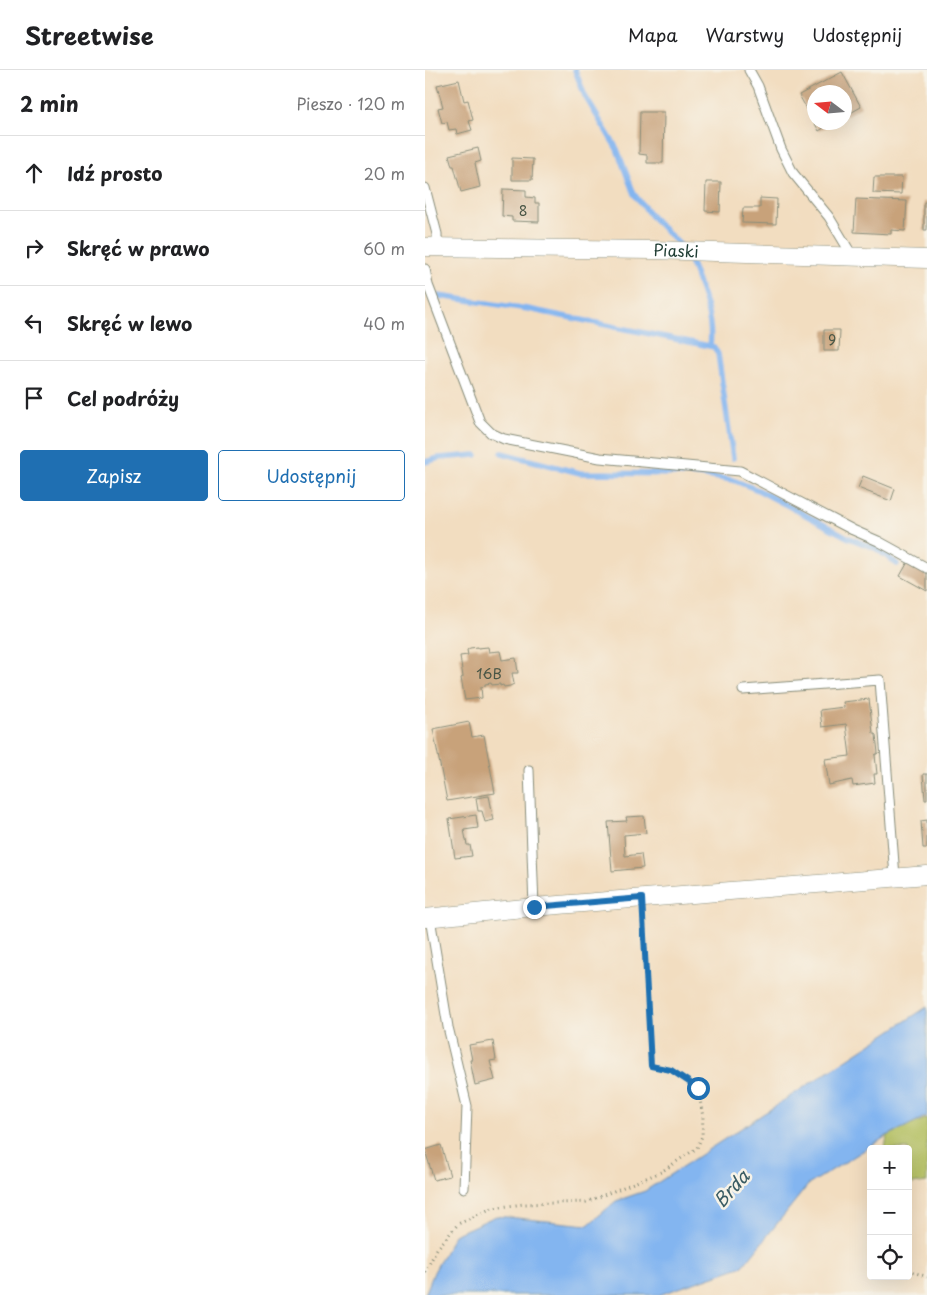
<!DOCTYPE html>
<html lang="pl">
<meta charset="utf-8">
<style>
:root{--surface:#fff;--page:#f2f2f2;--text:#202124;--muted:#757577;--line:#e0e0e0;--accent:#1f6fb2}
body{margin:0;font-family:"Playpen Sans",sans-serif;background:var(--page);color:var(--text)}
.controls{position:absolute;right:15px;bottom:15px;display:grid;overflow:hidden;border-radius:5px;box-shadow:0 5px 20px #0002}
.controls button{width:45px;height:45px;display:grid;place-items:center;padding:0;border:0;border-bottom:1px solid var(--line);background:var(--surface);color:var(--text);font:25px sans-serif}
.compass{position:absolute;left:382px;top:15px;width:45px;height:45px;border-radius:50%;background:var(--surface);box-shadow:0 5px 20px #0002;rotate:286deg}
.stop{position:absolute;width:15px;height:15px;margin:-11px;border:4px solid #1f6fb2;border-radius:50%;background:#fff}
.stop.end{background:#1f6fb2;border-color:#fff;box-shadow:0 1px 5px #0008}
.list{margin:0;padding:0;list-style:none}
h2{display:flex;justify-content:space-between;align-items:center;height:65px;margin:0;padding:0 20px;font-size:21px}
h2 small{font-size:16px;font-weight:400;color:var(--muted)}
.list li{display:grid;grid-template-columns:32px 1fr auto;gap:15px;align-items:center;box-sizing:border-box;height:75px;padding:0 20px;border-top:1px solid var(--line)}
.list b{display:block;font-size:19px;white-space:nowrap}
.list em{font-size:16px;font-style:normal;color:var(--muted)}
.actions{display:flex;gap:10px;padding:15px 20px}
.actions a{flex:1;padding:11px 0;border:1px solid var(--accent);border-radius:5px;text-align:center;font-size:18px;color:var(--accent)}
.actions .main{background:var(--accent);color:#fff}
.icon{flex:none;width:28px;height:28px;fill:none;stroke:currentColor;stroke-width:2;stroke-linecap:round;stroke-linejoin:round}
.map{position:relative;flex:none;width:502px;height:1225px;overflow:hidden}
header{display:flex;align-items:center;gap:30px;box-sizing:border-box;height:70px;padding:0 25px;background:var(--surface);border-bottom:1px solid var(--line)}
header strong{font-size:24px}
nav{display:flex;gap:28px;margin-inline-start:auto;font-size:18px}
main{display:flex}
aside{flex:1;background:var(--surface)}
.map>svg:first-child{display:block}
</style>
<header>
<strong>Streetwise</strong>
<nav><a>Mapa</a><a>Warstwy</a><a>Udostępnij</a></nav>
</header>
<main>
<aside>
<h2>2 min<small>Pieszo · 120 m</small></h2>
<ul class="list">
<li><svg class="icon" aria-label="ahead" viewBox="0 0 24 24"><path d="M12 20V5M6 11l6-6 6 6"/></svg><div><b>Idź prosto</b></div><em>20 m</em></li>
<li><svg class="icon" aria-label="right" viewBox="0 0 24 24"><path d="M7 20v-9h11M14 6l5 5-5 5"/></svg><div><b>Skręć w prawo</b></div><em>60 m</em></li>
<li><svg class="icon" aria-label="left" viewBox="0 0 24 24"><path d="M17 20v-9H6M10 6l-5 5 5 5"/></svg><div><b>Skręć w lewo</b></div><em>40 m</em></li>
<li><svg class="icon" aria-label="arrive" viewBox="0 0 24 24"><path d="M6 21V4h12l-3 4 3 4H6"/></svg><div><b>Cel podróży</b></div></li>
</ul>
<div class="actions"><a class="main">Zapisz</a><a>Udostępnij</a></div>
</aside>
<div class="map">
<svg width="502" height="1225" viewBox="0 0 502 1225">
<rect width="100%" height="100%" fill="#f7f3e8"/>
<filter id="ink" filterUnits="userSpaceOnUse"><feTurbulence type="fractalNoise" baseFrequency=".02" numOctaves="2"/><feDisplacementMap in="SourceGraphic" scale="10" xChannelSelector="R" yChannelSelector="G"/><feConvolveMatrix kernelMatrix="1 2 1 2 8 2 1 2 1" color-interpolation-filters="sRGB"/></filter>
<filter id="wash" filterUnits="userSpaceOnUse"><feTurbulence type="fractalNoise" baseFrequency=".0096" numOctaves="4" result="noise"/><feDisplacementMap in="SourceGraphic" scale="20" xChannelSelector="R" yChannelSelector="G"/><feGaussianBlur stdDeviation="1.12" result="paint"/><feColorMatrix in="noise" values="0 0 0 0 0 0 0 0 0 0 0 0 0 0 0 0 0 1.4 0 .05"/><feComposite in="paint" operator="in"/></filter>
<g filter="url(#wash)">
<rect width="100%" height="100%" fill="#f2ddc0"/>
<path fill="#b4c062" stroke="#6a7e4b" d="M502,1048V1112L487,1114L483,1112V1079H460L462,1066Z"/>
<path fill="#83b5f0" stroke="#517992" d="M502,937V1046L462,1066L383,1115L318,1196L234,1225H0L9,1202L29,1165L71,1146L163,1155L191,1131L220,1121Z"/>
<g fill="none" stroke-linecap="round" stroke-linejoin="round">
<path stroke="#83b5f0" stroke-width="5.5" d="M150,0L160,26L192,79L209,124L226,146L254,174
M265,191C275,217 289,248 285,276
M14,226L103,239L289,277L293,284L308,388
M77,383L155,403L266,404L308,410L333,420L424,468L452,479L472,494
M0,392L14,388L51,385"/>
</g>
<g id="blocks">
<path fill="#c8a27a" d="M417,2L436,37L420,46V22H390V52H408L394,61L374,25Z
M34,10L39,31L43,30L48,50L44,51L47,60L32,64L31,59L24,60L22,52L17,53L13,38L18,37L12,15Z
M215,42H239L238,93H222V85L214,84Z
M53,78L56,91L50,93L55,117L36,122L29,96H27L24,85Z
M87,88L108,89L107,110H87Z
M449,107H477L476,124L448,123Z
M281,112H296L295,142L280,141Z
M78,119L101,120V127L110,128V133H114V152L87,151V147L77,146Z
M335,128L352,129L351,154L317,153L318,138H335Z
M431,129L482,131L480,161L466,160V164L429,162Z
M499,132H502V160H499Z
M399,260H415L414,281H399Z
M438,406L470,419L466,431L433,418Z
M483,492L502,503V521L475,506Z
M53,577V578L63,577L64,582L75,581L77,590L91,588L93,603H87L89,614L85,616L79,617L78,615L75,616V614L67,615L66,613L60,614V616L56,617L57,628L40,630L36,608L38,607L35,586L43,585L42,580L45,578Z
M444,629L448,663L451,665L453,683L450,685L452,704H449L450,713L428,716L427,710L404,715L400,689L425,686L421,654L397,657L395,640L419,637L418,632Z
M44,652L47,667L59,665L70,723L22,731L8,659Z
M498,704H502V730H500Z
M64,726L69,750L60,752L57,741H53L51,728Z
M51,745L53,758L39,760L42,775H45L47,786L30,788L24,749Z
M219,746L221,763L199,765L200,786L216,784L218,798L187,801L183,752L202,751L201,747Z
M502,750V778H498L496,751Z
M68,971L71,990L65,991L70,1010L50,1015L45,990H47L44,975Z
M16,1075L25,1106L9,1110L0,1080Z"/>
</g>
</g>
<g filter="url(#ink)">
<use href="#blocks" fill-opacity="0" stroke="#888d7a" stroke-width="1"/>
<g fill="none" stroke-linecap="round" stroke-linejoin="round">
<g stroke="#888d7a" stroke-width="11">
<path id="service" d="M324,0L333,16L356,79L368,103L404,147L428,187
M0,118L12,164V177
M0,199L3,215L55,352L66,363L79,369L175,388L315,401L428,460L453,471L502,498
M318,620L455,610L470,807
M104,700L109,837
M5,848L23,957L42,1036L39,1118"/>
</g>
<g stroke="#888d7a" stroke-width="19">
<g id="minor">
<path id="s1" d="M0,177L227,180L502,189"/>
<path d="M0,848L109,837L502,805"/>
</g>
</g>
<path stroke="#888d7a" stroke-width="3" stroke-dasharray="1 4" stroke-linecap="butt" d="M483,1200L502,1207
M0,1202L12,1179L33,1154L67,1138L99,1134L161,1132L236,1102L272,1078L277,1066L278,1047L273,1018L246,1000L226,996L218,846"/>
<use href="#service" stroke="#fff" stroke-width="9"/>
<use href="#minor" stroke="#fff" stroke-width="18"/>
</g>
</g>
<g fill="none" stroke-linecap="round" stroke-linejoin="round" filter="url(#ink)">
<path stroke="#1f6fb2" stroke-width="6" d="M109,837L217,828L226,996L246,1000L273,1018"/>
</g>
<g text-anchor="middle" stroke-width="5" stroke-linejoin="round" paint-order="stroke">
<g font-size="14" fill="#495646">
<text x="98" y="146">8</text>
<text x="407" y="275">9</text>
<text x="64" y="609">16B</text>
</g>
<g font-size="16" fill="#1f3d34" stroke="#f7f3e8">
<text dy="6" stroke="none"><textPath href="#s1" startOffset="251">Piaski</textPath></text>
</g>
<g font-size="18" font-style="italic" fill="#385b63" stroke="#f7f3e8">
<text transform="translate(307 1119) rotate(-48)" y="6">Brda</text>
</g>
</g>
</svg>
<div class="controls">
<button>+</button>
<button>−</button>
<button><svg class="icon" aria-label="locate" viewBox="0 0 24 24"><circle cx="12" cy="12" r="6"/><path d="M12 2v4M12 18v4M2 12h4M18 12h4"/></svg></button>
</div>
<svg class="compass" viewBox="-18 -18 36 36"><path d="M0-13l5 13h-10z" fill="#e53935"/><path d="M0 13l5-13h-10z" fill="#757577"/></svg>
<div class="stop" style="left:273px;top:1018px"></div>
<div class="stop end" style="left:109px;top:837px"></div>
</div>
</main>
